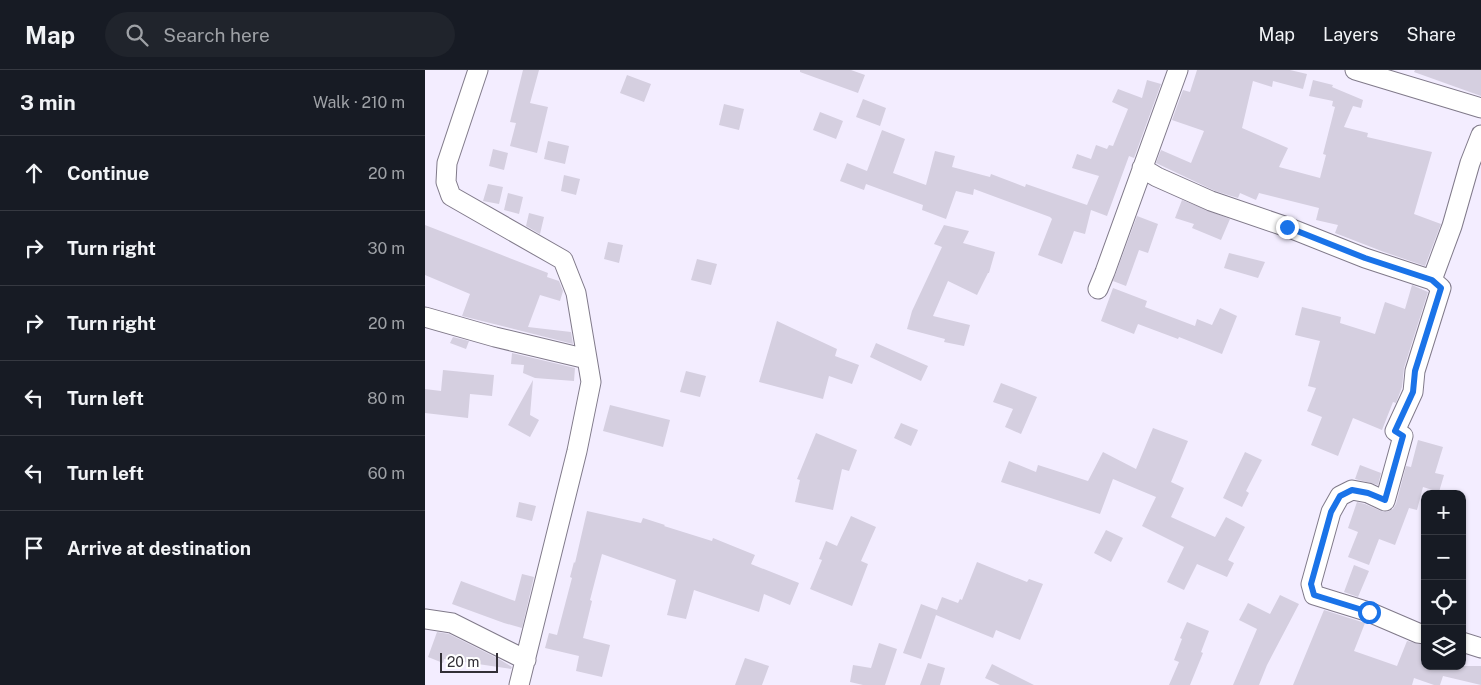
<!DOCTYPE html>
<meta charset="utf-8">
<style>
:root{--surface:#171b24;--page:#20242c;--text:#f1f3f6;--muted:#9ea1a6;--line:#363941}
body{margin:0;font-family:"Public Sans",sans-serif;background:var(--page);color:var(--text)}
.controls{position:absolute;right:15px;bottom:15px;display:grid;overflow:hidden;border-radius:10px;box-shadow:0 1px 4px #0004}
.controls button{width:45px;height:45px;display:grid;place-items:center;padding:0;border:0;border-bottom:1px solid var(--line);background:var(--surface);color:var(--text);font:25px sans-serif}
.scale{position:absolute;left:15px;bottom:12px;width:58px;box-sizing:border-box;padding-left:5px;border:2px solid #322f36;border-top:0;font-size:14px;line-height:18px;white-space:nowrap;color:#322f36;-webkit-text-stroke:4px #fff;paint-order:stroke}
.stop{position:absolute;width:15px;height:15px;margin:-11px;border:4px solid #1a73e8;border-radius:50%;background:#fff}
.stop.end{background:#1a73e8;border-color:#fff;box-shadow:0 1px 5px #0008}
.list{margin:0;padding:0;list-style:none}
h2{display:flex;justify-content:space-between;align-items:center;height:65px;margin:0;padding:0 20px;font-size:21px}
h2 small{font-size:16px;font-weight:400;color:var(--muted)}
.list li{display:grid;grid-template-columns:32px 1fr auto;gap:15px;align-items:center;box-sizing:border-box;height:75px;padding:0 20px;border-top:1px solid var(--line)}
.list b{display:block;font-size:19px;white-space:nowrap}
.list em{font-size:16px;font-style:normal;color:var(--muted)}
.icon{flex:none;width:28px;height:28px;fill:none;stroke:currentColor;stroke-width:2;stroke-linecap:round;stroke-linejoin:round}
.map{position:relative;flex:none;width:1056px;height:615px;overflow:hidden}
header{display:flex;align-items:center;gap:30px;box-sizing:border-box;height:70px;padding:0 25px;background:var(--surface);border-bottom:1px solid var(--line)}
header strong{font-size:24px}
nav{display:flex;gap:28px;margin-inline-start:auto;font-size:18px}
.search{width:350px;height:45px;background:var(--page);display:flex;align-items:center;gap:12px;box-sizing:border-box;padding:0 18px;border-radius:28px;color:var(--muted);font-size:19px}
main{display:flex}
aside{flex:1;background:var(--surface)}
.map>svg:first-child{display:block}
</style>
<header>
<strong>Map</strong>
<div class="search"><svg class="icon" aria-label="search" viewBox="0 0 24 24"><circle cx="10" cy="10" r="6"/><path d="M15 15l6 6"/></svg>Search here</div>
<nav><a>Map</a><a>Layers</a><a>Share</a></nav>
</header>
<main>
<aside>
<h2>3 min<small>Walk · 210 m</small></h2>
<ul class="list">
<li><svg class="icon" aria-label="ahead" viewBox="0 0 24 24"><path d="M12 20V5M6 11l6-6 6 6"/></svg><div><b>Continue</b></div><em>20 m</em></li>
<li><svg class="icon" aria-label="right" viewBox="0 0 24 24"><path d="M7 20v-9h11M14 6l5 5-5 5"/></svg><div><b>Turn right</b></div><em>30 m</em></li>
<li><svg class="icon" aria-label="right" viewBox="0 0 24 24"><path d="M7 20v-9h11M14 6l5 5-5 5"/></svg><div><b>Turn right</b></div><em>20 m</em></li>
<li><svg class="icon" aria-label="left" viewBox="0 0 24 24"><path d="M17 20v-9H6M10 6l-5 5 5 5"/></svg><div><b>Turn left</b></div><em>80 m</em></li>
<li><svg class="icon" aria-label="left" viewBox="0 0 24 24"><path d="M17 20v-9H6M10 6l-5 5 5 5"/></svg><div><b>Turn left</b></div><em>60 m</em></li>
<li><svg class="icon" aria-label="arrive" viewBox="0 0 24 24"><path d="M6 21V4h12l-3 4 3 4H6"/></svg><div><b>Arrive at destination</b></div></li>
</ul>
</aside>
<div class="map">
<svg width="1056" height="615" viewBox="0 0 1056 615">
<rect width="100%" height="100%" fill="#f3edff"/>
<path fill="#d5cfe0" d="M98,0H114L105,33L123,37L112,83L85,76L91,53L85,52Z
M375,0H426L440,5L433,23L375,2Z
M772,0H865L882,4L878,19L848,11L847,17L828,11L817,58L863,78L854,97L895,108L901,85L898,84L910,37L907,36L908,31L884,26L888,10L908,15L907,17L938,30L936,38L928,36L919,57L943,63L942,67L1007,82L989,144L1016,154L1000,196L959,182L910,163L913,155L891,150L894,138L834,123L831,130L815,123L813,128L790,121L731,93L736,80L766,93L779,61L747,50L758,20L765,22Z
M990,0H1056V26L989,2Z
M202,5L226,14L219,32L195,23Z
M722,10L736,14L709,88L704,86L682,146L666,140L660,164L649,161L637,194L613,185L627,149L625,147L549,119L548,125L531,121L521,149L497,140L498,135L441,114L439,120L415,111L422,93L442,101L457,60L480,69L468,103L501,115L510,81L530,86L527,97L565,107L566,104L600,117L601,114L662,135L674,106L647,98L652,84L666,89L671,75L682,79L684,75L688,76L703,39L687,32L693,19L717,28Z
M438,29L461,38L455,56L431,47Z
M299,34L319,39L314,60L294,55Z
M395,42L418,51L411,69L388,60Z
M123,71L144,76L140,94L119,89Z
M68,79L83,83L79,100L64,96Z
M139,105L155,109L151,125L136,121Z
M63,114L78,117L74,134L58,131Z
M83,123L98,127L94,144L79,140Z
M757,130L805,149L796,170L767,158L769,154L750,148Z
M104,143L119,147L115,164L101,156Z
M712,146L733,154L723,183L714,180L701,216L688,211Z
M0,155L123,203L122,207L134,211L138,221L135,231L115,225L103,257L146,262L148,274L37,246L45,224L0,205Z
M519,155L544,161L538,173L570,182L564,203H563L552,225L523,211L508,246L545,255L539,276L519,272L520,269L482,259L487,241L517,177L509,174Z
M183,172L198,175L194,193L179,189Z
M804,183L840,192L833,208L799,198Z
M272,189L292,194L286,215L266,210Z
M987,215L1003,222L979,298L977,317L971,333L968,332L957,360L928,348L913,386L886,375L897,347L882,341L891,318L883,316L895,271L870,265L877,237L916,247L915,253L950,264L960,232L980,239Z
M688,218L722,231L720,237L770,256L772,249L787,255L795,238L812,246L797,284L754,267L753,269L713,254L709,264L676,251Z
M352,251L412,279L410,286L434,295L427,314L404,306L398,329L334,312Z
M28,267L44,271L41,279L25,273Z
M451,273L503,296L496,311L445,287Z
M87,283L150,298L149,311L110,308L98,303L99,295L86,294Z
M18,300L69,305L67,326L45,324L43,348L0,343V319L16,321Z
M261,301L281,306L275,327L255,322Z
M108,310L105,345L114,350L105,367L83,355Z
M576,313L612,327L596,364L580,357L588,339L568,332Z
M185,335L245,350L238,377L178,361Z
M476,353L493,360L486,376L469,368Z
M728,358L763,371L746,412L759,418L746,447L790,467L801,447L820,457L803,490L809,493L802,507L772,494L759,520L742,512L759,477L717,456L731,427L688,409L675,444L576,412L584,391L611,402L613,395L663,411L678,382L711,399Z
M391,363L432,380L424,401L417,399L408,440L370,432L375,410L372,409Z
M993,370L1018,377L1010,403L1019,405L1014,422L998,417L992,440L984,438L970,475L954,469L944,495L923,487L933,462L923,458L932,432L940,434L956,441L962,442L968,439L971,434L981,396L986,397Z
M820,382L837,390L821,421L824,423L817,437L798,428Z
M935,395L956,403L953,415L930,409Z
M94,432L111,436L107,451L91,447Z
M162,441L216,453L218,448L240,455L239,456L287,471L288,468L330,485L326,494L374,513L365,535L339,524L334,542L269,520L261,549L242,545L251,510L177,484L165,530L167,531L158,568L185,575L177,607L151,601L154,586L120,578L124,563L132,565L147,508L145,507L149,492L150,493Z
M426,446L451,457L436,491L443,494L427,536L385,519L397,490L394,489L401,471L412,476Z
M681,460L698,468L686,492L669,483Z
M552,492L602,512L604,509L618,514L595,570L571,560L568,568L511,545L496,589L478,583L496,534L512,540L517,527L533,533L535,529L537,530Z
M929,495L944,501L933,527L919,522Z
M97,504L109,507L97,558L79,553L27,534L36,511L90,531Z
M855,525L874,534L842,595L834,615H808L832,559L814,550L823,533L845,544Z
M899,540L940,553L929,581L972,596L982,571L1000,575V596H1056V615L1018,606L1015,615H1009L989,608L987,615H868Z
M762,552L784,561L776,582L778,583L765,615H744L754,592L749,590L757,569L755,568Z
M12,562L24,564L74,589L87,597L86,599L19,589L18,593L3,587Z
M454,573L472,579L460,615H438L425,612L428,595L446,598Z
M320,588L344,596L337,615H310Z
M503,593L520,598L515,615H495Z
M567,594L609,615H575L560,608Z"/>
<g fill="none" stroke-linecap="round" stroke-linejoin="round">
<g stroke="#807a8a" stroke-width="21">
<path id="street" d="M53,0L22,93L21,112L26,126L138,190L151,223L166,312L152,381L94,615
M930,0L1056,38
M717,98L732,107L786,131L862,157L940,188L1007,210L1016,218L990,301L988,322L970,361L978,366L960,431L943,423L927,420L915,426L906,442L886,514L889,525L944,542L993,563L1000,564
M1007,210L1027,156L1045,93L1056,65
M673,219L680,202L753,0
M0,247L70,267L162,289
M0,549L27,553L101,590
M1037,572L1056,578"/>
</g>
<use href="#street" stroke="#fff" stroke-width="19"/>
</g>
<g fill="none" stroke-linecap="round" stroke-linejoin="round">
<path stroke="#1a73e8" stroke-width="6" d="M862,157L940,188L1007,210L1016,218L990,301L988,322L970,361L978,366L960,430L943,423L927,420L915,426L906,442L886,514L889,525L944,542"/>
</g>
</svg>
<div class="controls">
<button>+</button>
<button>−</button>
<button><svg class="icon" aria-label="locate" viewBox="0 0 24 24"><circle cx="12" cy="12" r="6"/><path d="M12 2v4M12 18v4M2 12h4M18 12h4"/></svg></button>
<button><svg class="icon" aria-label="layers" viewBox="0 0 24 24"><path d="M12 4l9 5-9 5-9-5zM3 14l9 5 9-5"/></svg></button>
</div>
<div class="scale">20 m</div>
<div class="stop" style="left:944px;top:542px"></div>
<div class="stop end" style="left:862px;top:157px"></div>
</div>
</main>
